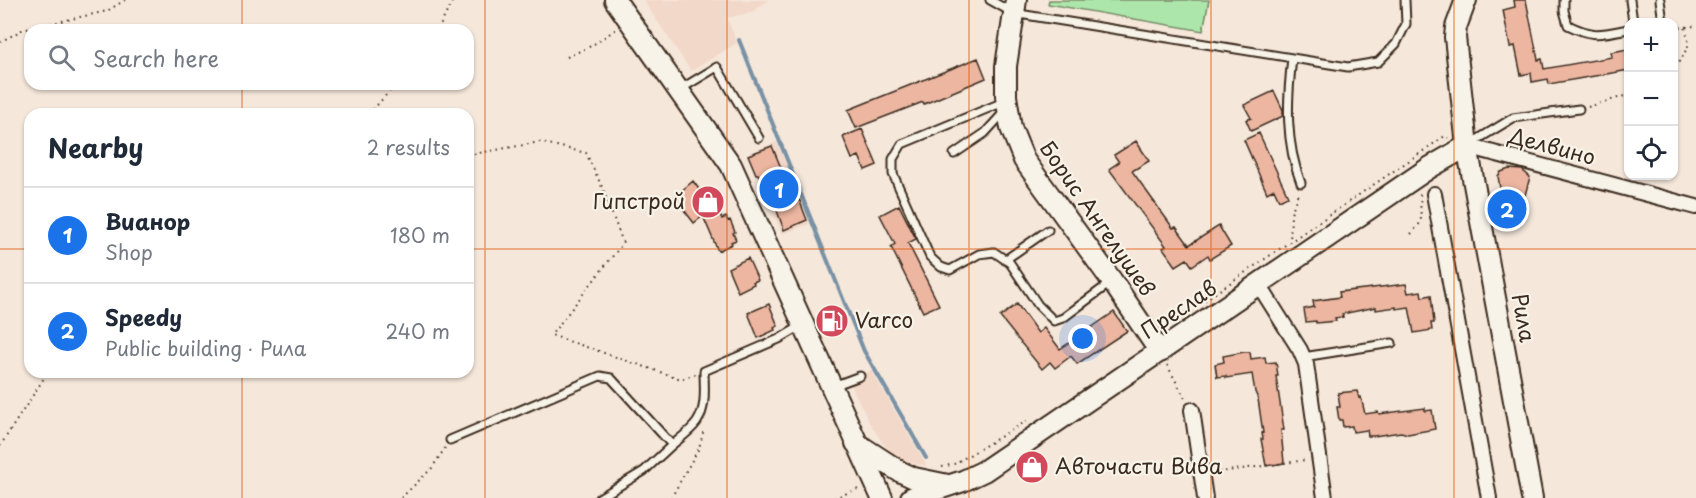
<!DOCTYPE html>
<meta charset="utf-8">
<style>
:root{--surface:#fff;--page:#f2f2f3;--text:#1f2937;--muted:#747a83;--line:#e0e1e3;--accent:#1a73e8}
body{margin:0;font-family:"Playpen Sans",sans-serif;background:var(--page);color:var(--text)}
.controls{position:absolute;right:18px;top:18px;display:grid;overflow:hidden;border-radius:12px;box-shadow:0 2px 4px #0004}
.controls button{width:54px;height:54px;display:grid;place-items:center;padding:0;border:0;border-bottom:2px solid var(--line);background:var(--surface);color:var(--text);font:30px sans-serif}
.you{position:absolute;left:1083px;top:339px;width:21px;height:21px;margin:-15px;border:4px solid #fff;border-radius:50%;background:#1a73e8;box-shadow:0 0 0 9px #1a73e833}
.badge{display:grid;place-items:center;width:39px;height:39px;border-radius:50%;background:var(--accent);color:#fff;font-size:20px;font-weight:700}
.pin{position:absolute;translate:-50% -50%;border:3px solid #fff;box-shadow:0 2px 6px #0006}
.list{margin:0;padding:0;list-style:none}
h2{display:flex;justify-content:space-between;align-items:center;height:78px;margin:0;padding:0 24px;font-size:26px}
h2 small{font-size:20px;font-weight:400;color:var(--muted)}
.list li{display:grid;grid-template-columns:39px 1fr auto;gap:18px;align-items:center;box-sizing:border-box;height:96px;padding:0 24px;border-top:2px solid var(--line)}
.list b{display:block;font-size:22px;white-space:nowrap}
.list p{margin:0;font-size:20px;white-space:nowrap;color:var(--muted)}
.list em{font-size:20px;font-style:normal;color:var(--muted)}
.icon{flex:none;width:33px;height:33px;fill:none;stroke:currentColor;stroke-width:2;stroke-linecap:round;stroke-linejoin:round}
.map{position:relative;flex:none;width:1696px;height:498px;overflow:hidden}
.search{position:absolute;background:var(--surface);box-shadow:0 2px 4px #0004;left:24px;top:24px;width:450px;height:66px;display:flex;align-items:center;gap:15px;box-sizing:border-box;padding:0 21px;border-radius:18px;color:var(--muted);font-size:22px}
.panel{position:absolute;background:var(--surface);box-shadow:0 2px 4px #0004;left:24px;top:108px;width:450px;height:270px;border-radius:18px}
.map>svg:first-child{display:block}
</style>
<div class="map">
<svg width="1696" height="498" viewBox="0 0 1696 498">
<rect width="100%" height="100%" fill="#f5e7da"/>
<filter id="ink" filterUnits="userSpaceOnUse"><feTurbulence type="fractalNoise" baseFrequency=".0167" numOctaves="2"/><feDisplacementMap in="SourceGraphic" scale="12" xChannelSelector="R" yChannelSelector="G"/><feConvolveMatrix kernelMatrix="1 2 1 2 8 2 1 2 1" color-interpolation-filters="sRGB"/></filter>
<g filter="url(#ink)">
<path fill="#f2d8c9" d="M643,0H769L752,12L727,18L737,43L691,71Z
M777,142L810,224L782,234L747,154Z
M871,370L927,466L910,463L894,455L883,443L869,422L850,383Z"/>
<path fill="#ace6ab" stroke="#748864" stroke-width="1.5" d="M1049,0H1209L1203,31L1048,4Z"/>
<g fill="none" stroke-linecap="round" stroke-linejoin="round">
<path stroke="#7891a5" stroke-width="4" d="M739,40L864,351L926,458"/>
</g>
<path fill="#ecb6a1" stroke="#3b2a1e" stroke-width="1.5" d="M1514,0H1526L1538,60L1542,59L1544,69L1612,57L1611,52L1629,49V70L1549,84L1548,79L1532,82L1531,73L1521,75L1515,46L1510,47L1503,10L1515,7Z
M978,58L986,78L924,104L923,102L856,128L848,110Z
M1274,91L1283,110V116L1251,131L1246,120L1251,118L1244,105Z
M862,129L877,165L865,170L859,156L852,159L843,137Z
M1259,133L1288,196L1279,200L1274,189L1267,193L1244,140Z
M1136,141L1149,161L1132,171L1173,228L1176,227L1189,245L1219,226L1231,246L1210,259L1208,255L1192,266L1187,259L1176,266L1163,248L1166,246L1109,169L1119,162L1114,155Z
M772,146L786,180L774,185L770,184L765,187L758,174H756L748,155Z
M1509,169L1522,170L1530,177L1517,224L1506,226L1498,176L1501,172Z
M693,181L701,192L709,188L722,219L726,217L728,221L730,220L735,232L733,233L736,240L731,242L732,244L718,251L703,216L694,223L674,197Z
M799,199L807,220L784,230L776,208Z
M899,205L916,239L908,243L939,305L923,312L891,247L895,244L880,215Z
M748,258L758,280L753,282L754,284L738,292L728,268Z
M1406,284L1408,293L1421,291L1422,297L1431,295L1434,323H1431L1432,330L1414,333L1409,307L1396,309V307L1376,310V307L1342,314L1343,317L1335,318L1336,321L1316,323V321L1306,322L1304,309L1314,307L1313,301L1340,297L1339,292Z
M769,304L778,326L774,328L775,330L758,338L748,313Z
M1017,304L1038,333L1044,328L1060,349L1114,312L1127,331L1077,364L1071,356L1055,368L1050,362L1042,369L1000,317Z
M833,315L839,328L829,333L823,319Z
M1244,352H1250L1251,359L1265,357L1266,363L1276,362L1278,376H1276L1284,430H1281L1284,463L1266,466L1261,439H1263L1262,433H1263L1258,399L1255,392L1252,374L1226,378V376L1217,377L1215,364L1224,362L1223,356Z
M1357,391L1359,398L1361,397L1365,414L1378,412L1379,414L1425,408V411L1432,410L1435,429L1408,434L1401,432L1374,436H1368L1367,430L1353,432L1352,426L1343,427L1342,420H1339L1337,407H1340L1338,393Z"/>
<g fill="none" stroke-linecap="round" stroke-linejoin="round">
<g stroke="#3b2a1e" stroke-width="11">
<path id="lane" d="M990,0L1013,13L1348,67L1378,62L1396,44L1406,24L1405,0
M1564,0V11L1568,25C1594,38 1602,34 1628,29
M1630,0L1633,22
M1658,22H1663L1660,0
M1292,58C1287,101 1285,142 1301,183
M679,90L717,67L759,138
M1006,101L902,144L893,159V174L930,257L941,267L950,270L979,254L994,252L1010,263L1038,305L1054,321L1063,318L1110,283
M1470,144L1513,118L1579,109
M954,154L985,133L1006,110
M1005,260L1048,230
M1303,357L1392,343
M833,386L860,376
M450,440L600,376L611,378L672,445C680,438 691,431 697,422C707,407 704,387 704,371L779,339L801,326
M599,498L644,471L672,445"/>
</g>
<g stroke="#3b2a1e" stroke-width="18">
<path id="street" d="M1467,146L1696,207
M1434,194L1489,498
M1259,285L1300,350L1306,364L1325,498
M1192,410L1205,498"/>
</g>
<g stroke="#3b2a1e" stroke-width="24">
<path id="secondary" d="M615,0L731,165L882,498
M1016,0L1006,66V96L1011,128L1024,160L1112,281L1160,352
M1466,0L1456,27L1455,37L1467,146L1532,498
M856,443L899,471L914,478L948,485
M911,498L963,481L984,471L1429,168L1467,146"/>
</g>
<path stroke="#3b2a1e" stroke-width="2" stroke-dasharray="1.5 4.5" stroke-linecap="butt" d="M1674,28L1696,26
M438,30L453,0
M0,42L22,30L107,11L125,0
M567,57L591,46L618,28
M1674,66L1681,60L1689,44L1685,27
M1588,107L1628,95
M369,114L396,84
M468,155L540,142L586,153L602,187L623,243L551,335L681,379L696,374
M1411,234L1421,222L1420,194
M1290,243L1291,214L1298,193
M1180,317L1445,136L1448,138
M1167,365L1186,400
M0,446L48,372
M942,467L954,464L1027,421
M1213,473L1306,460
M401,498L432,468L445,448
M671,498L699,448L704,429
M834,498L861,488"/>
<use href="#lane" stroke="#f7f3e8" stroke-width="7"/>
<use href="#street" stroke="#f7f3e8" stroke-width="14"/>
<use href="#secondary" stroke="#f7f3e8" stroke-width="20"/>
</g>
</g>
<path fill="none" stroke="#df570d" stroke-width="1.5" stroke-opacity="0.55" d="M242,0V30M485,0V498M727,0V498M969,0V498M1211,0V498M1454,0V498M242,84V114M0,249H30M468,249H1696M242,372V498"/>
<defs>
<g id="shop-disc" transform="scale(1.725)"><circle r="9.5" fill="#d1495b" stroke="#f7f3e8"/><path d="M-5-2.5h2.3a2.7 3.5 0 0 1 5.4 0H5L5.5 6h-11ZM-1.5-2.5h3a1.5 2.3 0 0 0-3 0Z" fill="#fff"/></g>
<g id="fuel-disc" transform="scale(1.725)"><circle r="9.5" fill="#d1495b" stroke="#f7f3e8"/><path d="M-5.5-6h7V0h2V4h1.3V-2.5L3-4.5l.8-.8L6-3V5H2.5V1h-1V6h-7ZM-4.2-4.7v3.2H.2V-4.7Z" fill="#fff"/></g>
</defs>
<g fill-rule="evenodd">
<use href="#shop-disc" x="708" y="202"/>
<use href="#fuel-disc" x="832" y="321"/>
<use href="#shop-disc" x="1032" y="467"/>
</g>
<g text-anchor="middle" stroke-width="4.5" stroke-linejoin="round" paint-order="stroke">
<g font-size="21" fill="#3b2a1e" stroke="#f7f3e8">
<text transform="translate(1552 147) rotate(15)" y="7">Делвино</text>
<text transform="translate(1097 219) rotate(55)" y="7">Борис Ангелушев</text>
<text transform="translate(1179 310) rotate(-34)" y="7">Преслав</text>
<text transform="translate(1523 318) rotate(80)" y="7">Рила</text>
</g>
<g font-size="21" fill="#3b2a1e" stroke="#f7f3e8" text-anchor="start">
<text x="685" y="209" text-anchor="end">Гипстрой</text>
<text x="855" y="328">Varco</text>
<text x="1055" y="474">Авточасти Вива</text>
</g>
</g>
</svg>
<div class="controls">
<button>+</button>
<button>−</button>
<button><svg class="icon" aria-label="locate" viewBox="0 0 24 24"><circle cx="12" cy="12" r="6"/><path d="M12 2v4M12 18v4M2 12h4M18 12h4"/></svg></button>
</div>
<div class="you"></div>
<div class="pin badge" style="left:779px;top:189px">1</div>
<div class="pin badge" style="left:1507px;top:209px">2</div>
<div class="search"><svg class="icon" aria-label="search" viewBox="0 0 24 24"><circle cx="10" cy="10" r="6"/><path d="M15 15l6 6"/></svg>Search here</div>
<section class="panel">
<h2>Nearby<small>2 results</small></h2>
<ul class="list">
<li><span class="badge">1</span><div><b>Вианор</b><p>Shop</p></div><em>180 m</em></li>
<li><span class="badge">2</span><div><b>Speedy</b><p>Public building · Рила</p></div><em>240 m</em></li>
</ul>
</section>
</div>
